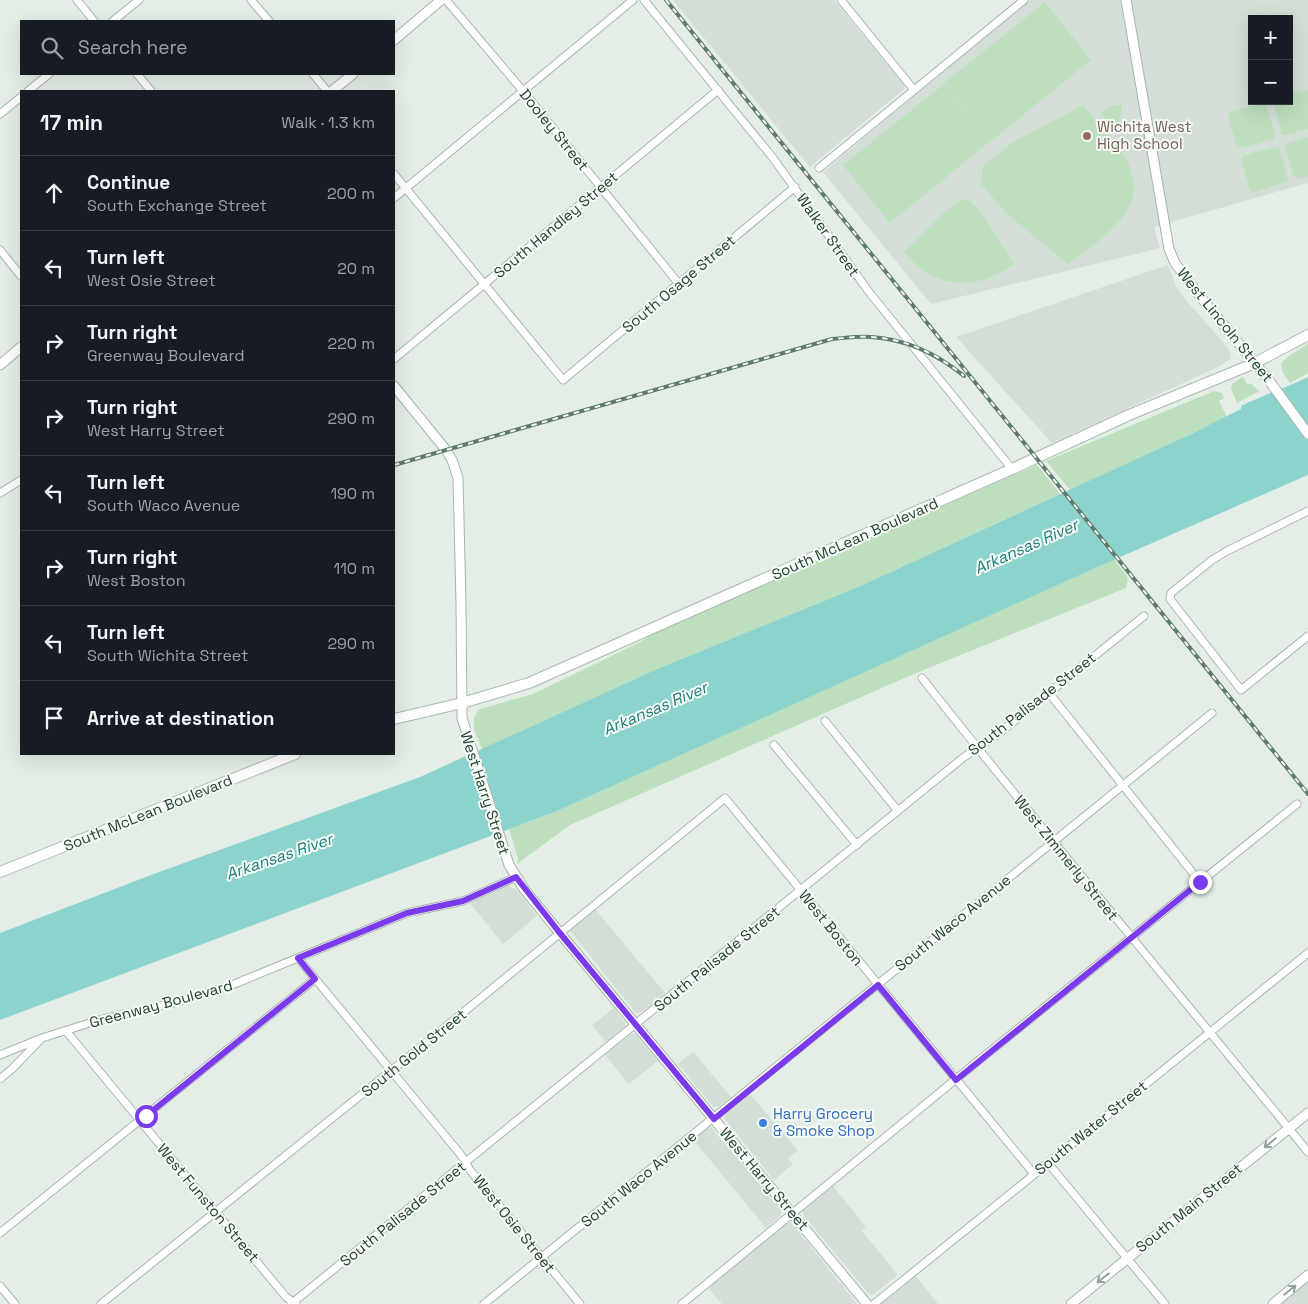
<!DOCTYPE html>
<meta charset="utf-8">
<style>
:root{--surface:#171b24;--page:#20242c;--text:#f1f3f6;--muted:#9ea1a6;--line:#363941}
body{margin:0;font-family:"Space Grotesk",sans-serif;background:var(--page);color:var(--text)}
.controls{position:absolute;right:15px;top:15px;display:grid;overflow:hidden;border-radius:0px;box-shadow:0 5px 20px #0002}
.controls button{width:45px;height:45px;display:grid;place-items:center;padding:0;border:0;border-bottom:1px solid var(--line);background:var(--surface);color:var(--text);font:25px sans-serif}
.stop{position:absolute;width:15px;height:15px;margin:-11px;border:4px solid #7c3aed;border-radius:50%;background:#fff}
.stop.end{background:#7c3aed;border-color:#fff;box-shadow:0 1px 5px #0008}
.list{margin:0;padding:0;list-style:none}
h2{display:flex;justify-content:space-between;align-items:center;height:65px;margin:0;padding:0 20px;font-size:21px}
h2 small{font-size:16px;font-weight:400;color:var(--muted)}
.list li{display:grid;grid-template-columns:32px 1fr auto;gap:15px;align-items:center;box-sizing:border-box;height:75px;padding:0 20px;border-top:1px solid var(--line)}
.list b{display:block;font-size:19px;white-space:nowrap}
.list p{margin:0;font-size:16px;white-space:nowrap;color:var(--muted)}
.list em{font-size:16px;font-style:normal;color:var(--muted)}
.icon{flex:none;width:28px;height:28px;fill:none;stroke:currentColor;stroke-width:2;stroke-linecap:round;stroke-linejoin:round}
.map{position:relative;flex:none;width:1308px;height:1304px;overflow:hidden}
.search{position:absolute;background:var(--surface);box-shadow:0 5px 20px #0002;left:20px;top:20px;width:375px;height:55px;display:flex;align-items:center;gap:12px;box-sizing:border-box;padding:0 18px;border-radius:0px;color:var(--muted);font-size:19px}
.panel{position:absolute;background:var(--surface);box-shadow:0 5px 20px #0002;left:20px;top:90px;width:375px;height:665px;border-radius:0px}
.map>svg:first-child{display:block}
</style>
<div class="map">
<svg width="1308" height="1304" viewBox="0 0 1308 1304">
<rect width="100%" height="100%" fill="#e4eee7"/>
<path fill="#d2ded6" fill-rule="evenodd" d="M673,0H834L904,85V89L810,167Z
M1030,0H1308V183L1154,227L1160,248L931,304L823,172ZM1252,19H1289V101H1252Z
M1168,265L1176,286L1186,300L1228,348L1231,355L1229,360L1218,367L1052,443L956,337Z
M508,886L516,889L537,916L503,944L470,903Z
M594,908L665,993L642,1012L636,1013L571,932L570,929Z
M614,1008L625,1023V1026L606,1042L592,1025Z
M631,1034H634L637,1036L658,1061L629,1084L605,1055Z
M693,1052L731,1097L720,1106L713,1107L678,1064Z
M749,1093L798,1151L788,1158L793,1164L774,1180L724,1118L725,1113Z
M711,1127L782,1211L780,1216L766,1228L693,1139L708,1128Z
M832,1185L866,1227L862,1231L898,1275L872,1295L869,1294L804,1216L803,1212L804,1208Z
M787,1223H791L794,1226L857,1304H722L708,1287Z
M916,1276L938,1304H882Z
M1308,1279V1304H1277Z"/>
<path fill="#bddfbe" d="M1045,2L1091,60L991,141L944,83Z
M944,84L990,141L890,223L843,165Z
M1308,90V129L1286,135L1282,134L1273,103L1274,101H1289V95Z
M1262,103L1266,105L1275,135L1273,139L1241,148L1237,147L1228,116L1230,112Z
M1122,104L1120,125L1121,129L1118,130L1117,127L1100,114L1108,107Z
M1083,105C1110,137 1156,176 1121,219C1108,236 1085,250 1068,264L1007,214L981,184L983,166L1012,143Z
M1308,137V176L1299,179L1294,177L1285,146L1288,143Z
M1275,147L1279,148L1288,179L1286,182L1254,192L1250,190L1241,160L1243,156Z
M960,200C961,200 968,200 968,200C979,204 1006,252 1014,264C976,291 935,291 904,252L944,213Z
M1308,344V373L1290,383L1283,373L1281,363L1290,355Z
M1241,378H1244L1247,385L1250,383L1259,391L1237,403L1231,388L1232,384Z
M1214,391L1222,393L1224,398L1219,401L1227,417L1070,490L1046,461Z
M1037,465L1060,494L858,587L657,669L482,749C477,735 467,722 480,709L533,694L640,642L653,634Z
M1114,559L1128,578L1126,588L916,673L570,825L517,864L518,858L509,829L557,811Z"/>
<path fill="#8cd3cd" d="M1308,377V475L1095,568L557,811L0,1020V933L151,875L420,777L657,669L858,587L1193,433L1241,409V406C1263,395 1286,388 1308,377Z"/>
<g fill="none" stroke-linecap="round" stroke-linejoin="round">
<g stroke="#a6b6ad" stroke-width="9">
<path id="minor" d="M77,0L94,21
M251,0L269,21
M446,0L523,91L679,284
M644,0L773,158L869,292L1012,469
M841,0L914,90
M113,21L139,0
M137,74L151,91
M313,74L327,91
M28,91L49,74
M0,114L21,97
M819,168L1024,0
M394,174L563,380L795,187
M394,198L633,0
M0,250L21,276
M394,359L718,90
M0,493L21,480
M1308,511L1227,551L1212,560L1171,593L1170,599L1241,690L1308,636
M922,678C1048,838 1179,994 1308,1152
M1049,693L1200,882
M825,721L898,811
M774,745L857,845
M298,958L461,1155L470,1170L580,1304
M66,1031L286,1297L296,1304
M0,1055L42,1038L99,1020L173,1003L232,985L407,913L463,901L516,877
M0,1079L13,1068L40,1040
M1048,1163L1165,1304
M0,1233L315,979
M0,1286L15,1304
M101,1304L443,1029L725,798L1034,1174
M291,1304L964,757L997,735L1144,616
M484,1304L1212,713
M682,1304L983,1057L1297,804
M874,1304L1308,953"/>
</g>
<g stroke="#a6b6ad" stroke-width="11">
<path id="tertiary" d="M1126,0L1169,249L1175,263L1199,295L1268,379L1308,434
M394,40L441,0
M332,91L353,74
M0,365L21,347
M394,386L446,450L452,460L458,478L461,603L462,718L509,865L524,889L559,932L867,1304
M1071,1304L1308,1113
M1273,1304L1308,1275"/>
</g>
<g stroke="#a5bdaf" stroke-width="12">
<path id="secondary" d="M394,719L462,703L529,683L1012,469L1129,415L1255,363L1308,335
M0,872L295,754"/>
</g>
<use href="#minor" stroke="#fff" stroke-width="7"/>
<use href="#tertiary" stroke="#fff" stroke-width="9"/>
<use href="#secondary" stroke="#fff" stroke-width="10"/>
<g stroke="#5e7b6c" stroke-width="4">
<path id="rail" d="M666,0L1308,794
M394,465L832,339C845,338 858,336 871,337C907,339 937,354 964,376"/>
</g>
<use href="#rail" stroke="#f5faf6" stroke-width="2" stroke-dasharray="5.5" stroke-linecap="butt"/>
</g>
<defs><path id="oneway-shaft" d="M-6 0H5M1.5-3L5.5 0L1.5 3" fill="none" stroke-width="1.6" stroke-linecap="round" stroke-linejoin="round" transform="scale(1.25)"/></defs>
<g stroke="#91a098">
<use href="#oneway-shaft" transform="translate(1270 1143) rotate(141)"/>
<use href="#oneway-shaft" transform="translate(1103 1278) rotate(141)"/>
<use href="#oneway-shaft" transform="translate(1290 1290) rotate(-39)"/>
</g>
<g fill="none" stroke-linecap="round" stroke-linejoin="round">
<path stroke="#7c3aed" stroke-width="6" d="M146,1116L315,979L298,958L407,913L463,901L516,877L559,932L714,1119L878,985L956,1080L1200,882"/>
</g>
<circle fill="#8d6e63" stroke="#f5faf6" stroke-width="2" cx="1087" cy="136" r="5"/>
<circle fill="#3f7fe0" stroke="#f5faf6" stroke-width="2" cx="763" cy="1123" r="5"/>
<g text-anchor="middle" stroke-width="4" stroke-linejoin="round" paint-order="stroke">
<g font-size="15" fill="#785e54" stroke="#f5faf6" text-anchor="start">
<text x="1097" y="132">Wichita West<tspan x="1097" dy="17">High School</tspan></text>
</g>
<g font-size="15" fill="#234031" stroke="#f5faf6">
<text transform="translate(554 130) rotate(51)" y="5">Dooley Street</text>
<text transform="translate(556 225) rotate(-40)" y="5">South Handley Street</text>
<text transform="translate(828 235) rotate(55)" y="5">Walker Street</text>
<text transform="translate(679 284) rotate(-40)" y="5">South Osage Street</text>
<text transform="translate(1225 325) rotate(51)" y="5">West Lincoln Street</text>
<text transform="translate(855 539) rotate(-24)" y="5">South McLean Boulevard</text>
<text transform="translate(1032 704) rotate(-38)" y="5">South Palisade Street</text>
<text transform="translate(485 793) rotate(72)" y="5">West Harry Street</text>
<text transform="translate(148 813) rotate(-22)" y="5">South McLean Boulevard</text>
<text transform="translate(1066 858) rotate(51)" y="5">West Zimmerly Street</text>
<text transform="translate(953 923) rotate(-39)" y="5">South Waco Avenue</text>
<text transform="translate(831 928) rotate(51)" y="5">West Boston</text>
<text transform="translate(717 959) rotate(-39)" y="5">South Palisade Street</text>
<text transform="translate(161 1004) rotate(-15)" y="5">Greenway Boulevard</text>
<text transform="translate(414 1053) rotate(-39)" y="5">South Gold Street</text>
<text transform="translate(1091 1128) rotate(-39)" y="5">South Water Street</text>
<text transform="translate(639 1179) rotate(-39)" y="5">South Waco Avenue</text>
<text transform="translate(764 1179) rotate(50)" y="5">West Harry Street</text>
<text transform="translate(208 1203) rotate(50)" y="5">West Funston Street</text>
<text transform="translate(1189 1208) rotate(-39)" y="5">South Main Street</text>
<text transform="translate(403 1214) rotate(-39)" y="5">South Palisade Street</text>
<text transform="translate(514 1224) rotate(51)" y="5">West Osie Street</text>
</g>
<g font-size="15" fill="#366cbe" stroke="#f5faf6" text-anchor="start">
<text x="773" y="1119">Harry Grocery<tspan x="773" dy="17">&amp; Smoke Shop</tspan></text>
</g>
<g font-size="16" font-style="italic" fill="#1b7e77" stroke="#f5faf6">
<text transform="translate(1026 546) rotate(-24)" y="6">Arkansas River</text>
<text transform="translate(655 708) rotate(-23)" y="6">Arkansas River</text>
<text transform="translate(279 856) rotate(-19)" y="6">Arkansas River</text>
</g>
</g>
</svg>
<div class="controls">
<button>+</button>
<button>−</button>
</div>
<div class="stop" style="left:146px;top:1116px"></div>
<div class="stop end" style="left:1200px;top:882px"></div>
<div class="search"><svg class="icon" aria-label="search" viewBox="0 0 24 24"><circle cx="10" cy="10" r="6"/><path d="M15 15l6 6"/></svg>Search here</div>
<section class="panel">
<h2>17 min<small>Walk · 1.3 km</small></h2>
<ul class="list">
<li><svg class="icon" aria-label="ahead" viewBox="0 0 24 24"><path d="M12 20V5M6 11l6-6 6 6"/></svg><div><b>Continue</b><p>South Exchange Street</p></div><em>200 m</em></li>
<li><svg class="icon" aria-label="left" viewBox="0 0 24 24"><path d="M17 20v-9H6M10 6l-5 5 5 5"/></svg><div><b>Turn left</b><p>West Osie Street</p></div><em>20 m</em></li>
<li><svg class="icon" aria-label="right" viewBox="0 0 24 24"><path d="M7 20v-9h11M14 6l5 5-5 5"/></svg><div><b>Turn right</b><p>Greenway Boulevard</p></div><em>220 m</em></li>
<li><svg class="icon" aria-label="right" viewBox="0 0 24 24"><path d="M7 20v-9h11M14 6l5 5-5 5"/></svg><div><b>Turn right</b><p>West Harry Street</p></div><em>290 m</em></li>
<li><svg class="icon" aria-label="left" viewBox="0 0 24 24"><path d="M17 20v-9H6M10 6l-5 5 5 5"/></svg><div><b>Turn left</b><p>South Waco Avenue</p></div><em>190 m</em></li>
<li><svg class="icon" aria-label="right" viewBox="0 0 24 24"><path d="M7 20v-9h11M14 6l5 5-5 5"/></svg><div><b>Turn right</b><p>West Boston</p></div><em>110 m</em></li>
<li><svg class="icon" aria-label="left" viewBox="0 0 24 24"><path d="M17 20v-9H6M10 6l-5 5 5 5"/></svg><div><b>Turn left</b><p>South Wichita Street</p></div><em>290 m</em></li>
<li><svg class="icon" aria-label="arrive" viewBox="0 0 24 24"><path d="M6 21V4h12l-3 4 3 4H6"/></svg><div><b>Arrive at destination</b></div></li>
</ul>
</section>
</div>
